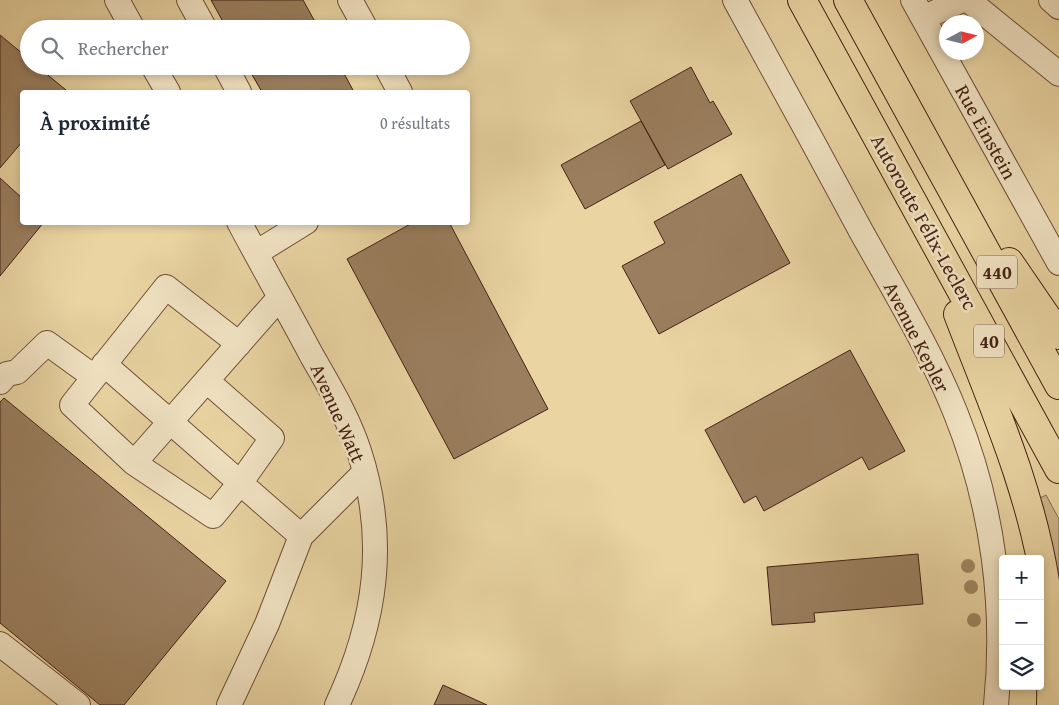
<!DOCTYPE html>
<html lang="fr">
<meta charset="utf-8">
<style>
:root{--surface:#fff;--page:#f2f2f3;--text:#1f2937;--muted:#747a83;--line:#e0e1e3}
body{margin:0;font-family:"Gentium Book Plus",serif;background:var(--page);color:var(--text)}
.controls{position:absolute;right:15px;bottom:15px;display:grid;overflow:hidden;border-radius:5px;box-shadow:0 2px 8px #0003}
.controls button{width:45px;height:45px;display:grid;place-items:center;padding:0;border:0;border-bottom:1px solid var(--line);background:var(--surface);color:var(--text);font:25px sans-serif}
.compass{position:absolute;left:939px;top:15px;width:45px;height:45px;border-radius:50%;background:var(--surface);box-shadow:0 2px 8px #0003;rotate:83deg}
.list{margin:0;padding:0;list-style:none}
h2{display:flex;justify-content:space-between;align-items:center;height:65px;margin:0;padding:0 20px;font-size:21px}
h2 small{font-size:16px;font-weight:400;color:var(--muted)}
.icon{flex:none;width:28px;height:28px;fill:none;stroke:currentColor;stroke-width:2;stroke-linecap:round;stroke-linejoin:round}
.map{position:relative;flex:none;width:1059px;height:705px;overflow:hidden}
.search{position:absolute;background:var(--surface);box-shadow:0 2px 8px #0003;left:20px;top:20px;width:450px;height:55px;display:flex;align-items:center;gap:12px;box-sizing:border-box;padding:0 18px;border-radius:28px;color:var(--muted);font-size:19px}
.panel{position:absolute;background:var(--surface);box-shadow:0 2px 8px #0003;left:20px;top:90px;width:450px;height:135px;border-radius:5px}
.map>svg:first-child{display:block}
</style>
<div class="map">
<svg width="1059" height="705" viewBox="0 0 1059 705">
<rect width="100%" height="100%" fill="#e9d4a2"/>
<filter id="stains"><feTurbulence type="fractalNoise" baseFrequency=".004" numOctaves="4"/><feColorMatrix values="0 0 0 0 .2 0 0 0 0 .09 0 0 0 0 .02 0 0 0 .5 -.17"/></filter>
<radialGradient id="worn" r=".72"><stop offset=".6" stop-color="#630" stop-opacity="0"/><stop offset="1" stop-color="#630" stop-opacity=".3"/></radialGradient>
<path fill="#cdb68a" stroke="#886c4f" d="M1046,495L1059,519V604L1036,500Z"/>
<path fill="#9a7e5e" stroke="#442114" d="M211,0H303L319,29H227Z
M0,35L29,59V66H37L66,90L64,92H22V142L0,168Z
M247,66H340L354,92H262Z
M691,67L710,103L713,101L732,134L668,169L630,101Z
M641,121L665,165L585,209L561,165Z
M741,174L790,263L659,334L622,266L665,243L654,222Z
M0,178L22,198V222H44L0,276Z
M414,222H449L548,409L454,459L347,259Z
M850,350L905,451L869,470L862,457L764,511L756,496L744,503L705,430Z
M4,398L226,581L124,705H100L0,623V402Z
M918,554L923,604L814,613L815,622L772,625L767,567Z
M443,685L487,705H434Z"/>
<g fill="none" stroke-linecap="round" stroke-linejoin="round">
<g stroke="#6d4e38" stroke-width="26">
<path id="minor" d="M117,0L133,29
M189,0L205,29
M350,0L366,29
M735,0C778,78 820,155 862,233C895,292 931,351 956,414C993,506 1006,607 996,705
M913,0L1059,263
M968,0L1059,74
M1051,0L1059,7
M923,18L962,0
M153,66L168,92
M225,66L239,92
M386,66L400,92
M239,222C263,267 288,311 312,356C329,386 348,417 359,451C388,540 376,622 337,705
M256,253L306,222
M239,344L166,287L72,405L134,463L280,297
M104,364L301,536L365,472
M0,382L7,374L17,372L47,343L94,377
M134,463L213,516L241,482L272,438L207,381
M0,644L78,705
M229,705L267,624L301,536"/>
</g>
<g stroke="#442114" stroke-width="30">
<path id="highway" d="M802,0L1059,469
M848,0L1059,385
M1009,262L1059,335
M958,314C992,403 1032,492 1046,588C1051,627 1052,666 1051,705"/>
</g>
<use href="#minor" stroke="#f1e3c3" stroke-width="24"/>
<use href="#highway" stroke="#e9d4a2" stroke-width="28"/>
</g>
<g fill="#a18664">
<circle cx="968" cy="566" r="7"/>
<circle cx="971" cy="587" r="7"/>
<circle cx="974" cy="620" r="7"/>
</g>
<g text-anchor="middle" stroke-width="5" stroke-linejoin="round" paint-order="stroke">
<g fill="#f1e3c3" stroke="#785b48" stroke-width="1">
<rect x="977" y="255.5" width="40" height="33" rx="4"/>
<rect x="974" y="324.5" width="30" height="33" rx="4"/>
</g>
<g font-size="19" font-weight="bold" fill="#442114">
<text x="997" y="279">440</text>
<text x="989" y="348">40</text>
</g>
<g font-size="20" fill="#442114" stroke="#f1e3c3">
<text transform="translate(986 132) rotate(61)" y="7">Rue Einstein</text>
<text transform="translate(924 222) rotate(61)" y="7">Autoroute Félix-Leclerc</text>
<text transform="translate(917 337) rotate(63)" y="7">Avenue Kepler</text>
<text transform="translate(338 413) rotate(66)" y="7">Avenue Watt</text>
</g>
</g>
<rect width="100%" height="100%" filter="url(#stains)"/>
<rect width="100%" height="100%" fill="url(#worn)"/>
</svg>
<div class="controls">
<button>+</button>
<button>−</button>
<button><svg class="icon" aria-label="layers" viewBox="0 0 24 24"><path d="M12 4l9 5-9 5-9-5zM3 14l9 5 9-5"/></svg></button>
</div>
<svg class="compass" viewBox="-18 -18 36 36"><path d="M0-13l5 13h-10z" fill="#e53935"/><path d="M0 13l5-13h-10z" fill="#747a83"/></svg>
<div class="search"><svg class="icon" aria-label="search" viewBox="0 0 24 24"><circle cx="10" cy="10" r="6"/><path d="M15 15l6 6"/></svg>Rechercher</div>
<section class="panel">
<h2>À proximité<small>0 résultats</small></h2>
<ul class="list">
</ul>
</section>
</div>
